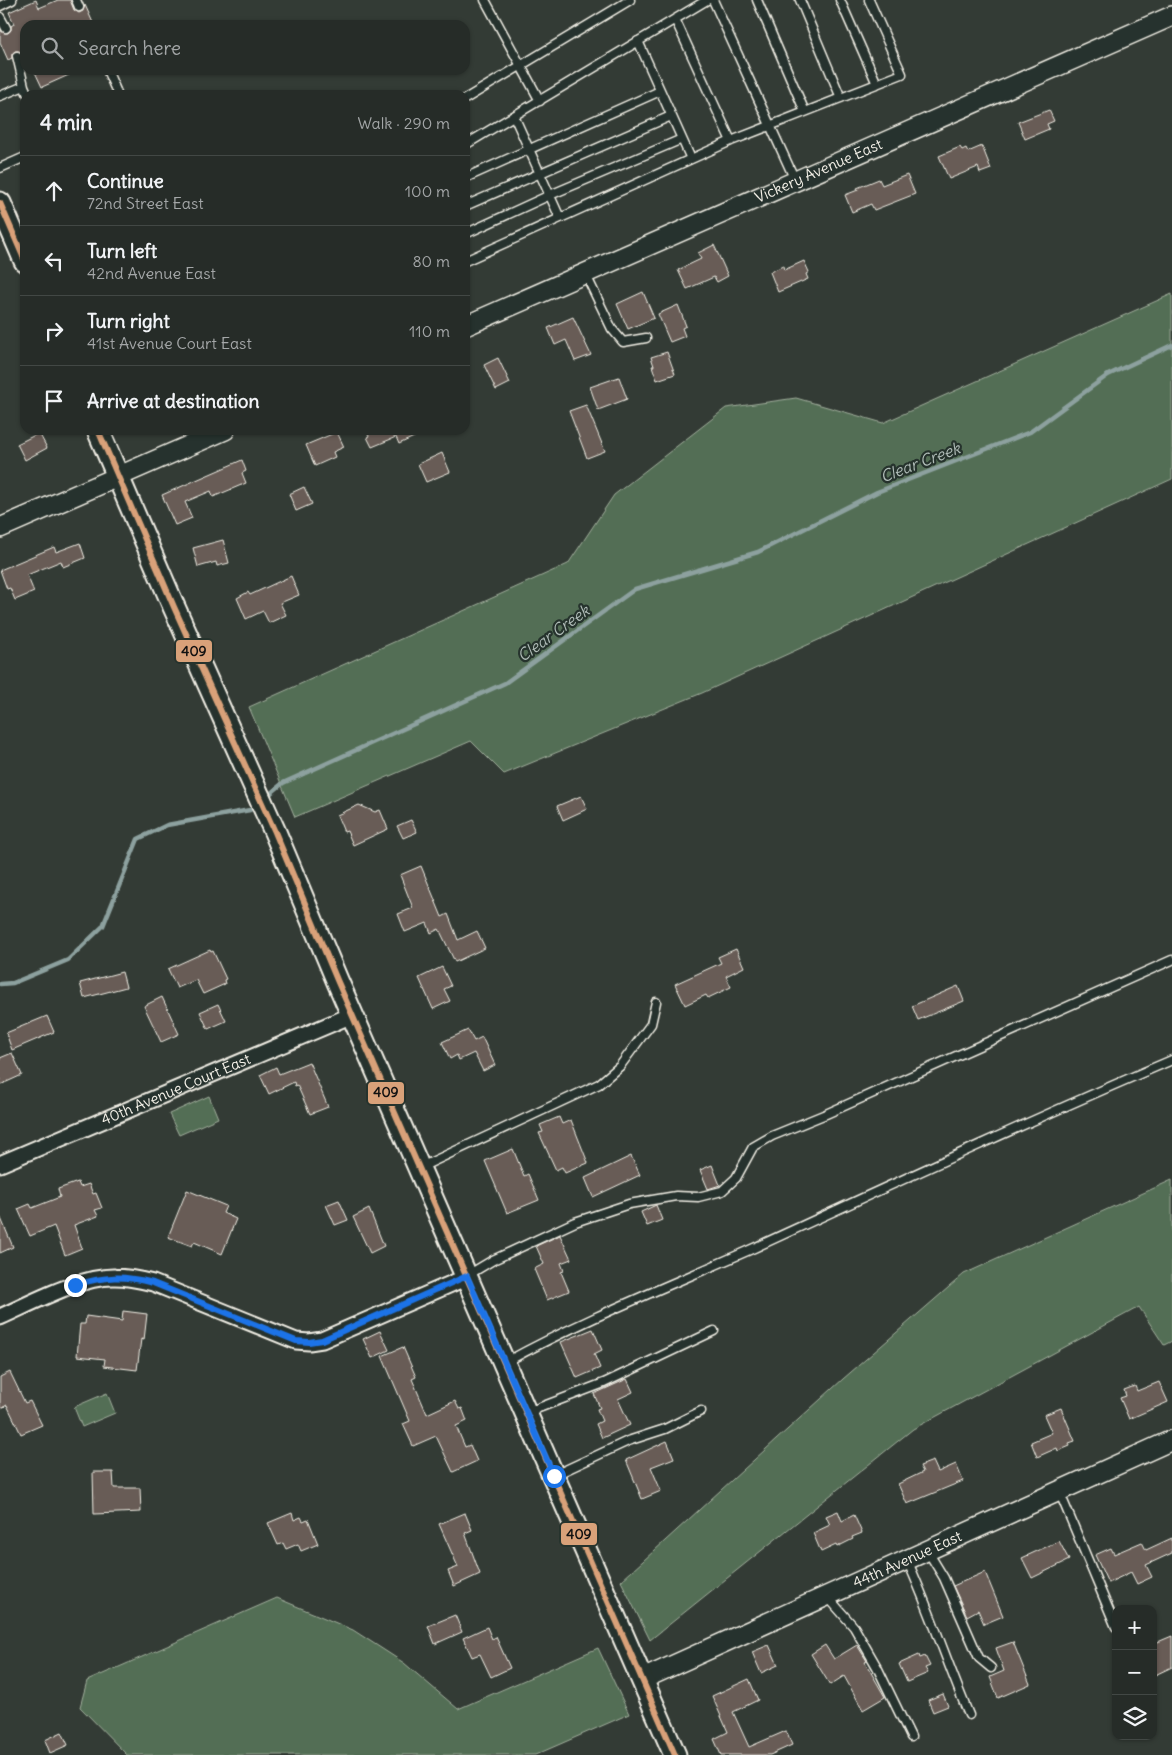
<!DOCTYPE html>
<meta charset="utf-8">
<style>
:root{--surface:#262c28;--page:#2e3430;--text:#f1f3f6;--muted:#a4a7a8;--line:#424845}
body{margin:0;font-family:Delius,sans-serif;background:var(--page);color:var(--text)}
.controls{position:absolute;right:15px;bottom:15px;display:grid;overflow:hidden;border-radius:10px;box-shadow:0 1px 4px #0004}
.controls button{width:45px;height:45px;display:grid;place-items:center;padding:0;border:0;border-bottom:1px solid var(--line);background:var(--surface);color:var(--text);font:25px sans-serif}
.stop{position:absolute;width:15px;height:15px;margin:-11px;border:4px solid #1a73e8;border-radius:50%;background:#fff}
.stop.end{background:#1a73e8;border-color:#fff;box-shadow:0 1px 5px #0008}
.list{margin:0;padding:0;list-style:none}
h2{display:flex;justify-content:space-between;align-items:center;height:65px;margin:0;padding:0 20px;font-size:21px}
h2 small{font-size:16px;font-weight:400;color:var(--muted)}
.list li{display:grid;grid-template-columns:32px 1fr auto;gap:15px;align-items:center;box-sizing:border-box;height:70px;padding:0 20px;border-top:1px solid var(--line)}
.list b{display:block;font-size:19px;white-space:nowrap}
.list p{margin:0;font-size:16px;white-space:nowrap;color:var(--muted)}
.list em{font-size:16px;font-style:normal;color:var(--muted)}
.icon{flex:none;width:28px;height:28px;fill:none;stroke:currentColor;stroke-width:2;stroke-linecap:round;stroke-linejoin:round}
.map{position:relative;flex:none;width:1172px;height:1755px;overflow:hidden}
.search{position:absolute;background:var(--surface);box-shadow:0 1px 4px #0004;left:20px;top:20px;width:450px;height:55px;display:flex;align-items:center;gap:12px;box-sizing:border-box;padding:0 18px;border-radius:15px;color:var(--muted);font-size:19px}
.panel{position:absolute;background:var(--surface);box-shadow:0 1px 4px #0004;left:20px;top:90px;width:450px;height:345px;border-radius:15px}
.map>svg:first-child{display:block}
</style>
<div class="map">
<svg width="1172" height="1755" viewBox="0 0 1172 1755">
<rect width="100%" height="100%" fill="#333b35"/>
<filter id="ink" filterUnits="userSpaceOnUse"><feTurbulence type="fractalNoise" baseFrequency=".02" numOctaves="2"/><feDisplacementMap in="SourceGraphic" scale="10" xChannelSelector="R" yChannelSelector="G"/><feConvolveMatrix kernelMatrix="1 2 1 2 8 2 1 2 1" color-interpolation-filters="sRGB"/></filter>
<g filter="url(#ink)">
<path fill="#526e55" stroke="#a3b09e" d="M1172,294V479L702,693L504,774L471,741L295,817L249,707L568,564L614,495L726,408L796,398L883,423Z
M209,1096L218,1118L179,1135L169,1114Z
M1172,1180V1341L1164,1345L1139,1307L913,1429L650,1640L621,1581L843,1379L964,1274Z
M107,1393L115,1413L82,1427L74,1407Z
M277,1598L353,1630L404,1663L458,1709L598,1648L629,1714L535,1755H127L80,1707L87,1681Z"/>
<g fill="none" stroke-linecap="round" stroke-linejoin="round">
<path stroke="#8da19f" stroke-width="4.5" d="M265,798L283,783L505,683L635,589L758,552L877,492L1030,432L1108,375L1172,345
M0,984L13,983L68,960L103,926L138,839L167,825L250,810L256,806"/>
</g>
<path fill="#685c56" stroke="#f4f1e8" d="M36,0L39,8L58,0H70L74,10L79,13L83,11L85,5L94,25H25V52L22,53L19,51H15L12,54V58L8,60L0,42V30L4,33H8L11,30V26L14,24L9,12Z
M34,70H80L42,87Z
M1049,110L1054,121L1047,124L1049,129L1025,139L1018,122Z
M982,146L991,169L980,173L978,167L949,179L939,156L960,147L962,150L966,148L968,152Z
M907,175L915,194L874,210L871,204L852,212L845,195L858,190L857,188L879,179L882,185Z
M714,245L728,276L717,282L714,277L687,289L678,270L701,259L698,253Z
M804,261L809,272L806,274L808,279L778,292L770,272L783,266L784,270Z
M643,292L654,318L628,329L617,304Z
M678,305L686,326L682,328L685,336L670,342L658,314Z
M573,317L591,355L575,361L566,340L555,345L548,328Z
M667,352L675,374L657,380L652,366H654L651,357Z
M498,358L510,383L496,390L484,365Z
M619,377L627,399L598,410L590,387Z
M586,405L605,451L587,458L569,411Z
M366,430H429L399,444L396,437L372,447L367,437L369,436Z
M337,432L344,447L333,452L335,457L315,466L306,445Z
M39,433L47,448L25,460L17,444Z
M442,453L450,472L426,482L418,464Z
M242,460L246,471L242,473L246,483L213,497L211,491L185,502L192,518L175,525L162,495Z
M304,487L312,504L296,511L289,494Z
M223,540L229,563L217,566L216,562L198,567L193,548Z
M80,543L85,558L63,567L61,561L27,575L34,592L15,600L10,588L7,589L0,570L54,547L56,552Z
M291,576L299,595L280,603L286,615L269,623L263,611L246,619L237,598L248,592L250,595Z
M581,796L587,809L563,820L557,806Z
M359,805L375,812L380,810L388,829L353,845L347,831L344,832L337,815Z
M411,820L417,832L403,838L397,826Z
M421,866L442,917L448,914L458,940L477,931L485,948L455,962L439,929L431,933L427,923L405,932L398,914L413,908L400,875Z
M736,949L744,967L726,976L731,987L708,998L706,995L685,1005L675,984L721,963L718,957Z
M210,950L211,952L213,951L226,979L224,980L225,984L203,994L196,980L177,988L168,969Z
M442,967L451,986L444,989L450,1001L433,1009L419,978Z
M122,972L126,987L84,998L80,983Z
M958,986L964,1001L918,1020L912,1006Z
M162,997L179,1034L161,1042L144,1006Z
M218,1004L226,1021L208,1029L200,1012Z
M47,1016L54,1032L12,1050L6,1033Z
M468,1030L474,1041L482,1037L495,1065L483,1071L474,1053L459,1060L457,1055L450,1059L442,1042Z
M12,1053L22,1075L0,1085V1058Z
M309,1062L328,1107L310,1114L297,1085L295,1086L294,1082L269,1094L260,1075L276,1067L279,1074Z
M559,1117L562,1124L571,1120L588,1163L565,1173L562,1167L556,1170L539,1133L543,1132L540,1125Z
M513,1149L524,1176L528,1174L539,1200L507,1213L485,1161Z
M631,1156L640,1175L593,1197L585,1178Z
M712,1165L720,1185L708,1189L700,1170Z
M78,1182L80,1187L89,1184L93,1194L96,1193L102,1208L95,1210L98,1216L74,1225L82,1248L65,1255L54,1226L30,1236L18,1209L30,1204L32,1208L60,1197L58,1189Z
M187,1190L226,1206L223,1213L236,1219L222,1254L194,1242L192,1246L168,1237Z
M339,1200L348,1220L335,1225L326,1205Z
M656,1205L662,1220L647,1226L641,1212Z
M369,1209L384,1246L370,1253L353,1217Z
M0,1216L13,1247L0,1253Z
M560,1235L571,1259L561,1263L564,1271L561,1272L569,1291L547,1300L534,1269L544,1264L536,1246Z
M123,1311L147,1314L144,1340L141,1339L137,1370L104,1366L105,1359L77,1356L80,1324H85L86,1316L122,1321Z
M593,1329L602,1350L594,1354L600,1368L577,1378L561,1342Z
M380,1331L389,1350L372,1358L363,1339Z
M403,1347L416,1377L412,1379L427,1414L455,1401L459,1409L462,1408L467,1421L456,1426L465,1447L470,1445L477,1461L453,1472L436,1436L413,1446L403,1424L410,1421L382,1356Z
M10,1372L25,1403L30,1401L42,1425L21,1434L7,1405L0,1409V1377Z
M627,1379L633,1392L618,1399L630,1425L602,1438L596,1424L602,1421L597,1409L600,1408L594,1394Z
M1159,1382L1168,1402L1129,1419L1120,1398L1126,1396L1124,1390L1135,1386L1137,1391Z
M1061,1408L1075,1441L1069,1443L1070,1446L1058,1451L1057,1448L1037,1457L1031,1442L1052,1433L1044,1415Z
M667,1441L674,1458L651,1467L661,1491L642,1499L626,1460Z
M933,1461L938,1472L956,1464L963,1481L907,1504L898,1484L923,1472L920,1466Z
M93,1472H113L114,1488H140L141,1512L94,1514Z
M838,1511L842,1521L854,1515L862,1533L852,1537L853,1539L837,1547L836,1545L821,1552L813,1533L830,1525L826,1516Z
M292,1513L294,1520L301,1517L303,1521L308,1519L318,1544L301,1551L298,1544L286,1549L283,1543L278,1545L268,1523Z
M465,1513L472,1530L465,1533L480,1574L454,1586L448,1571L458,1567L439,1524Z
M1172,1538V1553L1146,1565L1152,1577L1137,1584L1131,1572L1108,1583L1095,1555L1111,1548L1114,1554L1142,1542L1146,1550Z
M1059,1541L1069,1560L1032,1578L1022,1558Z
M985,1572L1003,1616L984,1624L978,1610L967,1616L953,1586Z
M455,1615L462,1632L435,1644L428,1626Z
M487,1627L492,1639L496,1637L510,1668L491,1677L480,1654L472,1657L463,1638Z
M1172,1636V1667L1153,1676V1644Z
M1013,1642L1030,1684L998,1698L990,1677L1004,1671L996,1648Z
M769,1645L778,1665L761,1673L752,1652Z
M825,1645L834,1659L857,1645L867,1661L865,1662L885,1697L863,1710L844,1676L830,1685L811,1654Z
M919,1655L920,1658L925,1656L930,1666L925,1668L928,1673L907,1682L899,1664Z
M749,1679L758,1700L733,1712L749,1747L786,1731L792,1745L770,1755H721L714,1739L728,1732L712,1696Z
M943,1694L948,1706L933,1712L928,1700Z
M62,1732L68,1745L50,1753L45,1740Z"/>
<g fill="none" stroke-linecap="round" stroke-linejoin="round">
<g stroke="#f4f1e8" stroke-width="11">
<path id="service" d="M76,0L79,7
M485,0L540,101
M713,0L795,180
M757,0L805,112
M800,0L841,98
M840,0L877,84
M0,6L12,0
M0,17L6,28
M675,19L731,141
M638,41L691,159
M17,56L24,86
M107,70L118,95
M0,96L24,86L28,95
M465,99L630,0
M514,116L560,218
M465,145L707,0
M0,168L25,157
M465,178L660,91
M465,206L671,116
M465,234L550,195L682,139
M465,261L731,141L902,74L869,0
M585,273L612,329L623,342L646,338
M421,1167L599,1084L620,1066L651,1024L656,1002
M468,1275L493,1260L575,1222L629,1204L676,1196L698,1197L722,1191L736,1178L753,1147L772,1136L826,1114L1172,960
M506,1362C586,1318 671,1285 754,1248C893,1184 1031,1120 1172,1060
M528,1412L604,1383L714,1331
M555,1475L628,1441L665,1429L701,1411
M1059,1491L1116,1627
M927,1550L944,1578L979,1658L991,1668
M907,1560C930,1610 947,1663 969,1715
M827,1596L854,1627L877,1667L911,1737"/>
</g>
<g stroke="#f4f1e8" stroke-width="19">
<g id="minor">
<path id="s1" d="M0,1164L352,1015"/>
<path d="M0,1317C32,1303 81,1276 115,1277C129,1277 141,1280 153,1283L296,1341L309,1342L322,1340L467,1277"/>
</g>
</g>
<g stroke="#f4f1e8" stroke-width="22">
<g id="tertiary">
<path id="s2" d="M465,326L1172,16"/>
<path d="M0,528L225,430"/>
<path id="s3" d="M643,1679L1172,1440"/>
</g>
</g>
<g stroke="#f4f1e8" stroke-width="25">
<path id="secondary" d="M0,203L25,261
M98,430L174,607L275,832L337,980L675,1755"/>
</g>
<use href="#service" stroke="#26332d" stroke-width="8"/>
<use href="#minor" stroke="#26332d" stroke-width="15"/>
<use href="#tertiary" stroke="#26332d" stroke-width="19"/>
<use href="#secondary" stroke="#26332d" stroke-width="21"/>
<g stroke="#26332d" stroke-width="10">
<path id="bus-1" d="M0,203L25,261
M98,430L174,607L275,832L337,980L675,1755"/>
</g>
<use href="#bus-1" stroke="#d9a179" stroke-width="6"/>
</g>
</g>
<g fill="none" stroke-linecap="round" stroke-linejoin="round" filter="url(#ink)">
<path stroke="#1a73e8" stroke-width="6" d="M75,1285C106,1276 122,1275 153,1283L296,1341L309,1342L322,1340L467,1276L554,1476"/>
</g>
<g text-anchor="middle" stroke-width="4.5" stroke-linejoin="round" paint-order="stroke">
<g font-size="15" fill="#f4f1e8" stroke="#26332d">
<text dy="5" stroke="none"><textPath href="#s2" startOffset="386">Vickery Avenue East</textPath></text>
<text dy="5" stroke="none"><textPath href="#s1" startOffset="191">40th Avenue Court East</textPath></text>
<text dy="5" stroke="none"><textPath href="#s3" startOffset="290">44th Avenue East</textPath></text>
</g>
<g font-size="16" font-style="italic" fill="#b0bcb8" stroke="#26332d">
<text transform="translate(920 462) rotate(-21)" y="6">Clear Creek</text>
<text transform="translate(553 633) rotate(-36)" y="6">Clear Creek</text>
</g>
</g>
<g stroke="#26332d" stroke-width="2">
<rect x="175" y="639" width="38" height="24" rx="5" fill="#d9a179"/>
<rect x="367" y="1081" width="38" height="24" rx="5" fill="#d9a179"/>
<rect x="560" y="1522" width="38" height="24" rx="5" fill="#d9a179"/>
</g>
<g font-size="14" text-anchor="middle" font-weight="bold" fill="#111">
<text x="194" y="656">409</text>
<text x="386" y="1097">409</text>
<text x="579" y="1539">409</text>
</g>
</svg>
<div class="controls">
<button>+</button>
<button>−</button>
<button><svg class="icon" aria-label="layers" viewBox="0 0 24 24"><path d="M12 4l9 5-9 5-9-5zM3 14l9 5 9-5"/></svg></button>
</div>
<div class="stop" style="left:554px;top:1476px"></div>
<div class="stop end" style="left:75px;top:1285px"></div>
<div class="search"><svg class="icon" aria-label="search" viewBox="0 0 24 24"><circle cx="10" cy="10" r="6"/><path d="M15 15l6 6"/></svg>Search here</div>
<section class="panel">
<h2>4 min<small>Walk · 290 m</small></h2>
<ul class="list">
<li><svg class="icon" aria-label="ahead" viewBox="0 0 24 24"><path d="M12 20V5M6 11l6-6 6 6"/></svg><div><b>Continue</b><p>72nd Street East</p></div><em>100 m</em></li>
<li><svg class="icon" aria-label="left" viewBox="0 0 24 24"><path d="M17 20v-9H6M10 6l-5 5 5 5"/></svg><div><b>Turn left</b><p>42nd Avenue East</p></div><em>80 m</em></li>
<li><svg class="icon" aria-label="right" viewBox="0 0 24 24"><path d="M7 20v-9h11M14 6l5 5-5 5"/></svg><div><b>Turn right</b><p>41st Avenue Court East</p></div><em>110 m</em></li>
<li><svg class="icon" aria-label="arrive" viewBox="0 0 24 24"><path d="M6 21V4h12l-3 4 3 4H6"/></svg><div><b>Arrive at destination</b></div></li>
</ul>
</section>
</div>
